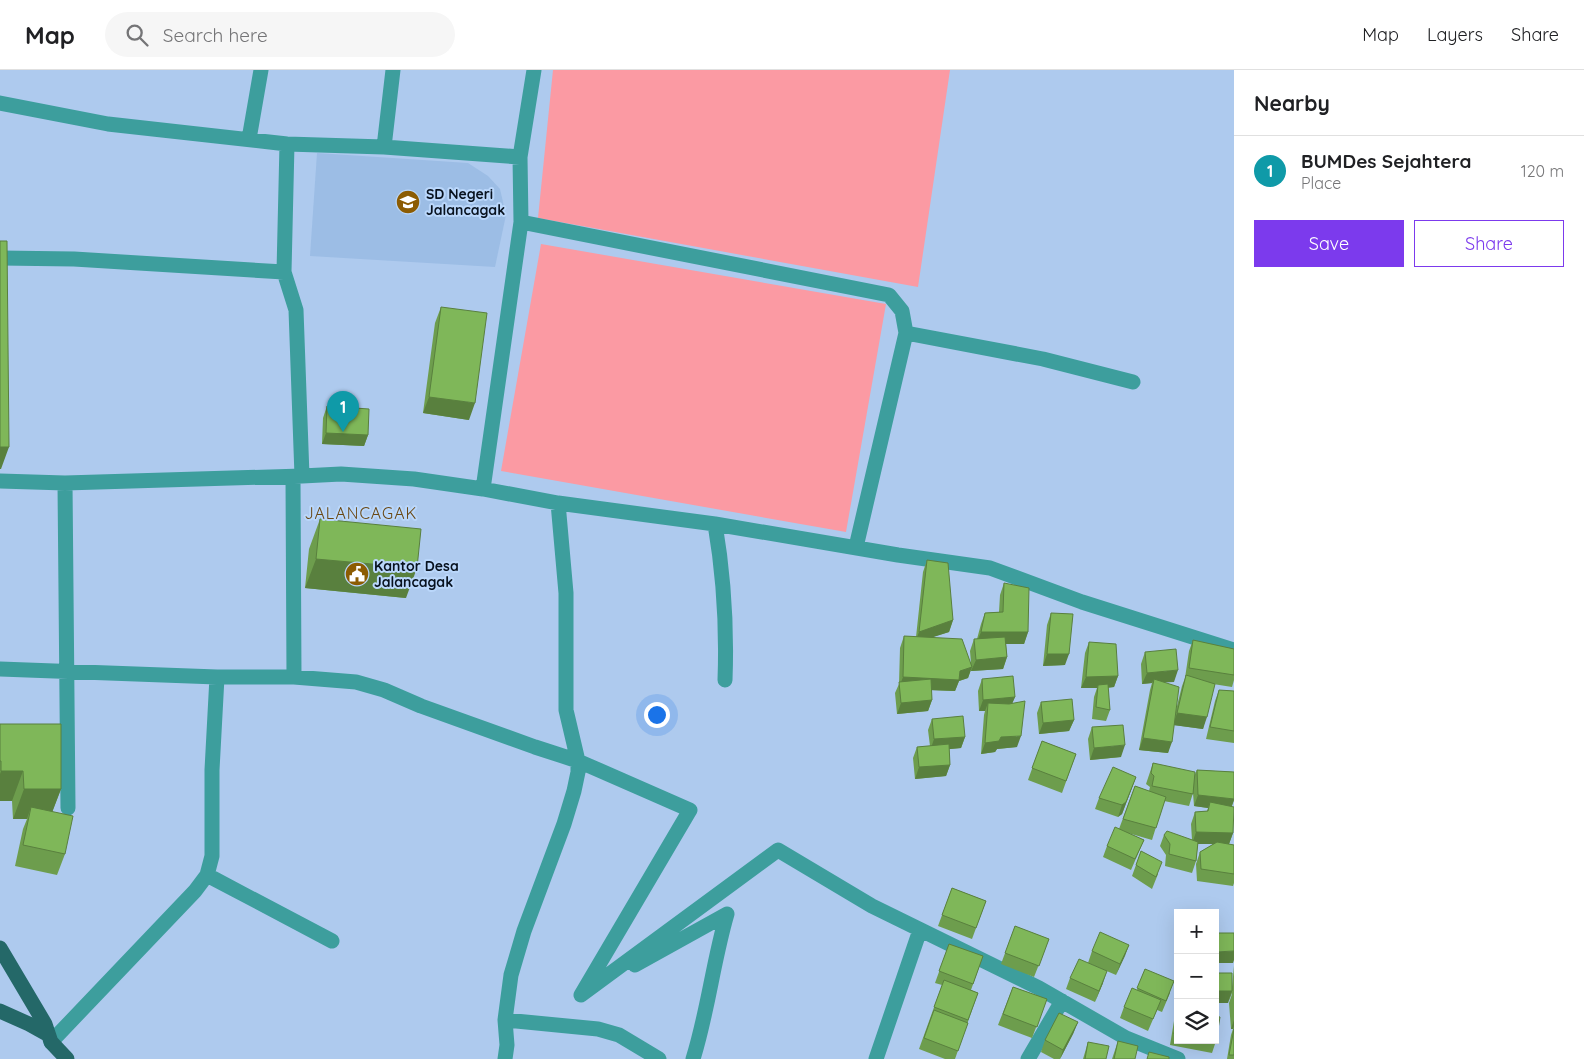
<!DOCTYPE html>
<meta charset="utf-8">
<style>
:root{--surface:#fff;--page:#f6f6f6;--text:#202124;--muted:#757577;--line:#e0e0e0;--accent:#7c3aed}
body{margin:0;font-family:Quicksand,sans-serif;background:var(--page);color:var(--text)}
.controls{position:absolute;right:15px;bottom:15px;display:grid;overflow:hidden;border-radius:0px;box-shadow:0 5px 20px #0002}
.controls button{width:45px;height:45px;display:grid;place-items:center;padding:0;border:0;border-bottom:1px solid var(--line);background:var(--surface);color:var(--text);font:25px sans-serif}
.you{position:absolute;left:656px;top:644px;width:18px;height:18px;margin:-12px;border:4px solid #fff;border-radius:50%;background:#1a73e8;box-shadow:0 0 0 8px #1a73e833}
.badge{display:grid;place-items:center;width:32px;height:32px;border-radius:50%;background:var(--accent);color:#fff;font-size:16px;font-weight:700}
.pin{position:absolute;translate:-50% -41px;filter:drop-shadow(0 1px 2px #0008)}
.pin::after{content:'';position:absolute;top:26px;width:18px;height:15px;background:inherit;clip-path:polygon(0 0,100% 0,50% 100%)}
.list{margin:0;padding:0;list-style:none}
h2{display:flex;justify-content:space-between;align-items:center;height:65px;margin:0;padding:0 20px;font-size:21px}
h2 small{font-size:16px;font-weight:400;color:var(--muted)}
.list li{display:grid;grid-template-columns:32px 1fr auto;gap:15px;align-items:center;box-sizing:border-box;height:70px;padding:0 20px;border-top:1px solid var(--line)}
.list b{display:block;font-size:19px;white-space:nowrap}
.list p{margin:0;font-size:16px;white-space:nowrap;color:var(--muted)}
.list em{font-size:16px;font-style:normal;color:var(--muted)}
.actions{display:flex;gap:10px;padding:15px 20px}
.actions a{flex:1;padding:11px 0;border:1px solid var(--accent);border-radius:0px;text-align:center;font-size:18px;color:var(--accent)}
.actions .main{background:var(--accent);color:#fff}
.icon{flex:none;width:28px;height:28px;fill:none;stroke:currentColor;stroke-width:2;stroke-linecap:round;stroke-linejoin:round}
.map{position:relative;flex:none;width:1234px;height:989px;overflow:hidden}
header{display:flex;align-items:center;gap:30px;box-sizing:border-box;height:70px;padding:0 25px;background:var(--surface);border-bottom:1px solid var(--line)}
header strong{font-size:24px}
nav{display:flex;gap:28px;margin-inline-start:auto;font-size:18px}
.search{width:350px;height:45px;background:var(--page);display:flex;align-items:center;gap:12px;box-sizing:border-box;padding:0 18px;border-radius:28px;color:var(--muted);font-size:19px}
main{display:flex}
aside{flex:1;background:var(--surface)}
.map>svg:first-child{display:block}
</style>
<header>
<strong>Map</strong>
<div class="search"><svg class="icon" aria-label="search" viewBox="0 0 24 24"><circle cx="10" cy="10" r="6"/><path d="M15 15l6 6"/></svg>Search here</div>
<nav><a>Map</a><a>Layers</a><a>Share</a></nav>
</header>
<main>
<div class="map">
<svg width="1234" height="989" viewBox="0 0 1234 989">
<rect width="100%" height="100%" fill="#aecaee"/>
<path fill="#9cbde5" d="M317,83L468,93L488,106L500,119L506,145L495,197L310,186Z"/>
<path fill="#fb9aa3" d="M553,0H950L918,217L538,148Z
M541,174L886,234L846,462L501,401Z"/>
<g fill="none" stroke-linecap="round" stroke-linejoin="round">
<path stroke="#3d9e9d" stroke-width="15" d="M0,33L108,54L287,74L384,77L520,87
M249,69L261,0
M287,74L284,202L296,240L302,406L341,404L414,409L483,419L558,433L715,454L898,485L990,498L1082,532L1234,580
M384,77L393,0
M521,152L889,225L902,241L906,263L856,477
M0,188L74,189L284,202
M906,263L1043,289L1133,312
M293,407L294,607
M0,411L65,413L302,406
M65,413L68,738
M483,419L521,152L520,87L534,0
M715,454C724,507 727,556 725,610
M0,599L217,607L212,700V786L207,805L195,821L51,972
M217,607H294L356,612L384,620L421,636L535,677L578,691L690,740L581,925L778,780L872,836L1039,918L1126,968L1178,989
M207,805L332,871
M635,895L727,844C713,892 708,941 693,989
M505,950L598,959L619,965L659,989
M505,989L507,975L505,950L511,905L524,861L564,754L574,721L578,702V691L566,640V523L558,433
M876,989L920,860
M1028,989L1062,931"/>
<path stroke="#246868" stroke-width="15" d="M0,878L45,954L51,972L67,989
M0,941L29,954L47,964"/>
</g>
<path fill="#6d9d4d" d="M441,237L469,350L423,343L435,253Z
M327,336L368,365L364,376L322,374L323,348Z
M320,449L406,528L305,518L309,479Z
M927,490L953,550L949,562L932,567L971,593L970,581L974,569H977L981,554L985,543L999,542L1000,525L1004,513L1028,562L1024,574H1006L1007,587L1003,599L971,601V599L968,608L959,611L955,621L931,620L932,630L928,641L897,644L895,623L899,614L900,578L904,566L916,567L923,502Z
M1051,543L1065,595L1043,596L1047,555Z
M1193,570L1234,579V610L1232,617L1213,614L1203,659L1174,655L1168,683L1139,680L1150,620L1152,613L1142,614L1141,594L1145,582L1174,612H1165L1176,640L1182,616L1185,608L1189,581Z
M1089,572L1118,606L1114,617L1108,618L1110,640L1106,651L1092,649L1094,627L1097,618H1081L1085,583Z
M982,609L1015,627L1012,633L1017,677L997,679L995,682L981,684L984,645L985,641H979L978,621Z
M1219,620L1234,621V673L1206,669L1215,631Z
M1041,632L1074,650L1069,661L1039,664L1037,643Z
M932,649L965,667L961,678L949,679L950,695L946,706L915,709L913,688L917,677L930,676L928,660Z
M0,654L61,719L52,742L65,784L57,805L15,796L23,759L27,749H13L12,731H0Z
M1092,657L1121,687L1090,690L1088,669Z
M1042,671L1076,684L1062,723L1028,710Z
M1153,693L1194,706L1197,700L1234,702V730L1232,736L1233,763L1229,774L1234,775V813L1233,816L1197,811L1196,794L1200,782L1214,774H1198L1196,791L1192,803L1165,796L1166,785L1160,776L1164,765L1192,770L1191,754L1195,742L1207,741L1208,738L1194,736L1193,723L1189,736L1164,731L1152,770L1128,763L1144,770L1131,800L1103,787L1107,776L1119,759L1135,716L1149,721L1150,717L1146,714Z
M1136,707L1122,744L1118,747L1095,739L1099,728Z
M1141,781L1158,804L1152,819L1132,806Z
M952,818L986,831L972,869L938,856Z
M1015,856L1049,869L1034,907L1001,894Z
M949,874L983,886L971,920L978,923L955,989H945L919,979L942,915L935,913Z
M1129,875L1116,905L1088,893L1092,881Z
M1234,896V989H1227L1231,965L1233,959H1231L1229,933L1232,924V923L1228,933L1232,917Z
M1145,899L1170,923L1162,942L1157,940L1148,961L1120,948L1124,937L1137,920Z
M1070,908L1103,913L1095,932L1066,919Z
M1013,917L1047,929L1032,968L998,955Z
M1178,942V970H1215L1216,971L1212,983L1170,975L1174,951Z
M1078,952L1073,964L1060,989H1054L1041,982L1045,970Z
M1118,971L1135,989H1112Z
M1088,972L1106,989H1083Z"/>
<path fill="#59803e" d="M429,327L475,333L469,350L423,343Z
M326,363L368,365L364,376L322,374Z
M0,377H9L1,399H0Z
M316,489L417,498L406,528L305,518Z
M953,550L949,562L915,573L919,562Z
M981,562H1028L1024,574H976Z
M1047,584H1069L1065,595L1043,596Z
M1007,587L1003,599L971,601L976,590Z
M972,597L968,608L959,611L955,621L900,619V615L903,607L960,601Z
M1178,600L1174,612L1153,613L1154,609L1152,613L1142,614L1147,603Z
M1118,606L1114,617L1098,618V615L1097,618H1081L1086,607Z
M1015,627L1010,639L988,633L985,641H979L983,630Z
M932,630L928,641L897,644L901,633Z
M1177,643L1207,647L1203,659L1173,655Z
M1074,650L1069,661L1039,664L1043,653Z
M1021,666L1017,677L997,679L995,682L981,684L985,673L1001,667Z
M965,667L961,678L930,681L934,669Z
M1143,668L1172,672L1168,683L1139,680Z
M1125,675L1121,687L1090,690L1094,678Z
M950,695L946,706L915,709L919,697Z
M1,701H23L12,731H0V704Z
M1136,707L1122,744L1118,747L1122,735Z
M24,719H61L50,748L31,737L27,749H13Z
M1198,725L1234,729V730L1230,740L1210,732L1208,738L1194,736Z
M1196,762L1233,763L1229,774H1192Z
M1129,875L1125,886L1116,905L1120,894Z
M1234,881V890L1233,893H1215L1216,882Z
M1107,901L1103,913L1095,932L1099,921Z
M1215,921H1232L1228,933H1215Z
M1234,950V956L1233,959H1231Z
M1078,952L1073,964L1060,989L1063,980Z"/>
<path fill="#7fb759" stroke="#59803e" d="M0,171H7L9,377H0Z
M441,237L487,243L475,333L429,327Z
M327,336L369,339L368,365L326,363Z
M320,449L421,459L417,498L316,489Z
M927,490L948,493L953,550L919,562Z
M1004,513L1029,518L1028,562H981L985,543L1003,542Z
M1051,543L1073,544L1069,584H1047Z
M904,566L962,569L972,597L960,601L959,610L903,607Z
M1005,567L1007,587L976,590L974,569Z
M1193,570L1234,579V605L1189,598Z
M1089,572L1116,574L1118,606L1086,607Z
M1176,579L1178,600L1147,603L1145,582Z
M1186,605L1215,614L1207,647L1177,643Z
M1013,606L1015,627L983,630L982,609Z
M931,609L932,630L901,633L899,612Z
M1154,609L1179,617L1172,672L1143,668Z
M1108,614L1110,640L1096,637L1098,615Z
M1219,620L1234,621V661L1210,657Z
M1072,629L1074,650L1043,653L1041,632Z
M1025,631L1021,666L1001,667L999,671L985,673L988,633L1009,634Z
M963,646L965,667L934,669L932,649Z
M0,654H61V719H24L23,701H1V691H0Z
M1123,655L1125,675L1094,678L1092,657Z
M1042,671L1076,684L1066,711L1032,698Z
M949,674L950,695L919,697L917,677Z
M1153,693L1195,702L1193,724L1152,716L1154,706L1151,703Z
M1113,697L1136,707L1126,732L1122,735L1099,728Z
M1197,700L1234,702V729L1198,725Z
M1135,716L1166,727L1156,758L1123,749Z
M1210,732L1234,737L1233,763L1196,762L1195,742L1208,741Z
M31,737L73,746L65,784L23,775Z
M1115,757L1144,770L1135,789L1107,776Z
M1167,761L1198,772L1196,791L1169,784L1170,774L1164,765Z
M1217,772L1234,775V804L1201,799L1200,782Z
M1141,781L1162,792L1156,807L1136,795Z
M952,818L986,831L976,858L942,845Z
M1015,856L1049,869L1039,896L1005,883Z
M1100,862L1129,875L1120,894L1092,881Z
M1215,863H1234V881L1216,882Z
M949,874L983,886L973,914L939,901Z
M1079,889L1107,901L1099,921L1070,908Z
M1145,899L1174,911L1166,931L1137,918Z
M1215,903H1232V921H1215Z
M944,910L978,923L968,950L934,937Z
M1013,917L1047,929L1037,957L1003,944Z
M1132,918L1161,930L1153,949L1124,937Z
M934,940L968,953L958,981L924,968Z
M1059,943L1078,952L1063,980L1045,970Z
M1178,944V964H1174Z
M1215,946L1220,947L1216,971L1210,970H1215Z
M1234,959V985H1229Z
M1118,971L1138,976L1135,989H1114Z
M1088,972L1109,976L1106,989H1085Z
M1149,982L1169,987V989H1147Z"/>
<defs>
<g id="school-disc" transform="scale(1.25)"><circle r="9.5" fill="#8c5c03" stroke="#bad7fb"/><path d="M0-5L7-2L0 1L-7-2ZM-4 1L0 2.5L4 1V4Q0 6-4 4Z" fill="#fff"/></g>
<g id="civic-disc" transform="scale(1.25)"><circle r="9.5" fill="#8c5c03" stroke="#bad7fb"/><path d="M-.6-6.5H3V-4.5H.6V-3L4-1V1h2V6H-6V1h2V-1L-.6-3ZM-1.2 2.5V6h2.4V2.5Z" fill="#fff"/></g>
</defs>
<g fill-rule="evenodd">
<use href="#school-disc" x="408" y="132"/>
<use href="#civic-disc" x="357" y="504"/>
</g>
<g text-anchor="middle" stroke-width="4" stroke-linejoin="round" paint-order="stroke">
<g font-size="14" font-weight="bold" fill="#08121f" stroke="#bad7fb" text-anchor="start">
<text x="426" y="129">SD Negeri<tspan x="426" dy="16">Jalancagak</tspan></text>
<text x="374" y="501">Kantor Desa<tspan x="374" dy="16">Jalancagak</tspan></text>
</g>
<g font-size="16" letter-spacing="1" fill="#6a4814" stroke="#bad7fb">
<text x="361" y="449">JALANCAGAK</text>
</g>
</g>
</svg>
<div class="controls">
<button>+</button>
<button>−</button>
<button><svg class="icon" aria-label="layers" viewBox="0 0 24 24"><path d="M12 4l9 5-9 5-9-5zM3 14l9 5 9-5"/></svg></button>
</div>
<div class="you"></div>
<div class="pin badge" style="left:343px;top:362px;background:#0f9aa8">1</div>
</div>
<aside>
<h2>Nearby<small></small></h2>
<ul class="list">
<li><span class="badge" style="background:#0f9aa8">1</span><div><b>BUMDes Sejahtera</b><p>Place</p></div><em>120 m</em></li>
</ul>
<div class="actions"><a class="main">Save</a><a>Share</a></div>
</aside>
</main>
